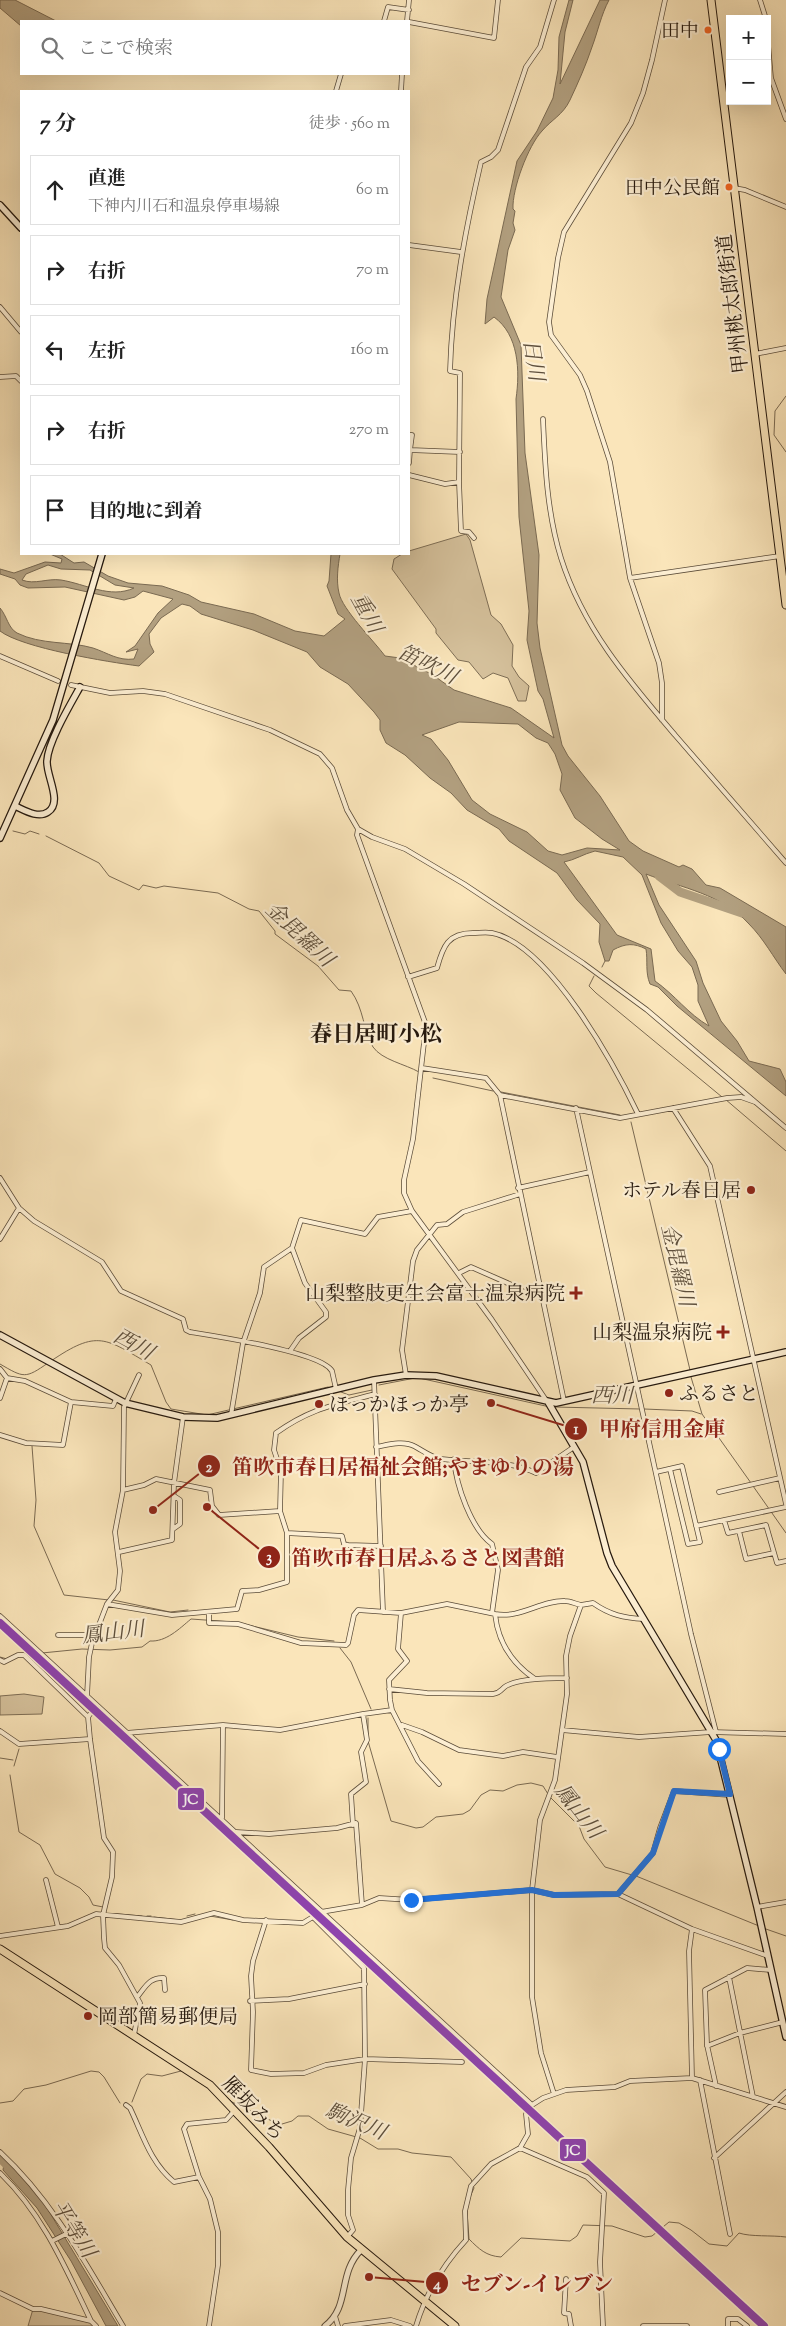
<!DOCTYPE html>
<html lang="ja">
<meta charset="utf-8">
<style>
:root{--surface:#fff;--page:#f6f6f6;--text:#222;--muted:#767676;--line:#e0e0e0}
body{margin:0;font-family:"Sorts Mill Goudy","Noto Serif JP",serif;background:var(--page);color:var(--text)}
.controls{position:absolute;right:15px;top:15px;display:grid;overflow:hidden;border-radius:0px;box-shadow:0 5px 20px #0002}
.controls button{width:45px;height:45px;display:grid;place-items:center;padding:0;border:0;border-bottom:1px solid var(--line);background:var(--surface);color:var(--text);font:25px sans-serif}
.stop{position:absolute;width:15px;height:15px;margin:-11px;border:4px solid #1a73e8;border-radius:50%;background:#fff}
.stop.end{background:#1a73e8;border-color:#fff;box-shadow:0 1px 5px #0008}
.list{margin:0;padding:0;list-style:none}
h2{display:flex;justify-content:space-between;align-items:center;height:65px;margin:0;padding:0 20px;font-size:21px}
h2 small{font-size:16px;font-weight:400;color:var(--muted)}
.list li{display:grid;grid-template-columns:32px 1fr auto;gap:15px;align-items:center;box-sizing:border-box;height:70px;margin:0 10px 10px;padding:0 10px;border:1px solid var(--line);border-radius:0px}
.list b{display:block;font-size:19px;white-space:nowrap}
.list p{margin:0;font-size:16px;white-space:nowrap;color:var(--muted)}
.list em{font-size:16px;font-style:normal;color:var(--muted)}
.icon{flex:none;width:28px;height:28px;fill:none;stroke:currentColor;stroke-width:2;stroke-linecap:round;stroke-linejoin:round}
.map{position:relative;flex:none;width:786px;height:2326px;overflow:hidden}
.search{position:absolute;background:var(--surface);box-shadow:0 5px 20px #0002;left:20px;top:20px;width:390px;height:55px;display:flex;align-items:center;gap:12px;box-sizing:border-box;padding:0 18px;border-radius:0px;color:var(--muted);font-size:19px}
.panel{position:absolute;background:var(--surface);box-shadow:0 5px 20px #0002;left:20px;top:90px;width:390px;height:465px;border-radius:0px}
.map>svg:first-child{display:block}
</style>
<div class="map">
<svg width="786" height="2326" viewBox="0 0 786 2326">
<rect width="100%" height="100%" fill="#fae5ba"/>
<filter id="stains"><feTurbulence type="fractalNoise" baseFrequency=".004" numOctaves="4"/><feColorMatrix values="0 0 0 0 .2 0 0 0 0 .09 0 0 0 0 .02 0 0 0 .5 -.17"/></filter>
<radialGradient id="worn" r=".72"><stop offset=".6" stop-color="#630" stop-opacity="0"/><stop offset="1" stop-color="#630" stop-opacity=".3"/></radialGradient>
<path fill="#d6c29d" stroke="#7e6e56" d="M466,534L470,540L491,615L501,624L513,645L512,666L519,677L529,686L526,701H518L508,678L493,673L483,679L469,662L458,660L436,633V629L392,569L394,559L402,554H409V551Z
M24,1694L44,1697L42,1714L0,1715V1696Z
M33,2309L91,2321L96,2326H28Z"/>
<path fill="#b2a080" stroke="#7a6a52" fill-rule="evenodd" d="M0,0H15L56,21H21V26L0,8Z
M569,0H573L565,32L560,84L600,0H609C601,15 598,31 592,47C586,65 578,83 570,100C563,115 551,120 542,131C528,146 512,189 513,209L515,211L513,223L515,230L508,250L501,297L521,345L525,453L539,555L537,623L540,648L562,745L568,756L600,796L629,841L643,851L679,867L683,865L692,869L706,885L720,888L786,927V974C773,957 764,939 749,924C722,894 682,888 646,874L659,905L696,961L703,983L721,1021L737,1041L749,1061L780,1069L786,1082V1096L677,1006L658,987L650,984C645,972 648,961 646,949C634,943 626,943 613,950L609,961H605L599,942L600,924L577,900L557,873L509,841L499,829L467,810L451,793L430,778L405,755L386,743L380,730V720L374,712L348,684L320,667L307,652L253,630L201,614L190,606L182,604L161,618L149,634L150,644L154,652L139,666C108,662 22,648 0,631V608C7,616 8,628 17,633C41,645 69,641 93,648C108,653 118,661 134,659L138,649L126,652L135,646L158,613L173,599L143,591L135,597L124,600L65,587L28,588L20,585L15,579L0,574V569L14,573L45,562L61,563L62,559L50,554H60L74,563L84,562L108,576L128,583L162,586L189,595L201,602L254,614L295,631L324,636L345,619L338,614L327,586L329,581L331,554H340C338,566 336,580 339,593C342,609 374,641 385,656L400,658L433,675L454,690L511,708L554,738L543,699L538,691L527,640L529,611L519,517L516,399C520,371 519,335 494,317L485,324L487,299L517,161L537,131L553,98L558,70L559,37ZM48,565L61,569L90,570L115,585L134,588C110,599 86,584 61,580C47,578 35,585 22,580L26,574ZM459,722L518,724L536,738L548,743L555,754L562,774L560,790L575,818L602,839L620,850L587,848L562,855L548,851L527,832L490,814L472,800L448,760L431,739L422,735ZM595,851L623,857L642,875L661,923L678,951L692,967L698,985V1001L709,1026C688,1014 675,995 655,981L651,949L617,935L564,862C575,860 583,854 595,851Z
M5,2157L44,2203L118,2326H106L71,2261L37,2208L3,2170Z"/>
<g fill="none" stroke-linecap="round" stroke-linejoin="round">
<path stroke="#7a6a52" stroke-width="1" d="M786,396L775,411L774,435L786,452
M13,831L25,834L30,831L39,834
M46,836L99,863L109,876L139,890L143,885L156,888L164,886L218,893L249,909L259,911L275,931V934L318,966L339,990L351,991C364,1009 363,1030 373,1047C382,1060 405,1064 419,1072
M602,967L605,961
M594,976L589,986L596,993L722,1097
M433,1078L493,1091
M501,1092L620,1115
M725,1099L786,1151
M631,1122L690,1370
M51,1361C98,1329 105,1338 151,1365L166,1402L171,1409L207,1415L328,1387
M0,1364C24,1378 25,1379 48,1363
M691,1377L702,1414L751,1483
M419,1378L550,1407
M379,1385L415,1378
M341,1392L349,1395L372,1390
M554,1407L640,1409
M644,1409L692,1411L701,1414
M32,1446L36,1500L34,1526L64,1595L109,1600
M753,1486L786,1533
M113,1600L170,1612L188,1610
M244,1624L298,1637L334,1641
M340,1648L351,1662L371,1709
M42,1653L82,1649L110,1650L142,1647L150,1641C166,1642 179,1629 191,1619L233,1622
M24,1654H29
M0,1657L7,1659
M368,1718V1735
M368,1741L391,1821L416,1828L423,1827L436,1817L463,1814L470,1810L481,1795L490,1790L503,1791L517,1785L531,1783L543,1786L548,1794
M0,1758L13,1760
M14,1766L19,1749
M10,1775L19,1832L40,1845L55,1874L80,1888L89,1897L93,1905L103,1907
M550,1797L579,1826L584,1839L605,1867L632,1875
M636,1876L759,1926
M106,1913L142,1916
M147,1916H151
M187,1916L195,1914
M210,1916L233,1920
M154,1917L180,1920
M763,1928L786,1936
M208,2080L232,2102L274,2122L282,2124L292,2121L298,2116H309L328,2129L360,2138L378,2149H398L412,2153L451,2157L471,2179L474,2188L470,2197
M132,2102L141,2079L147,2074L162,2076L181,2071
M0,2103L13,2101L24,2089L46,2085L91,2071L99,2072L104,2077L120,2103
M469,2201L467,2211L469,2239C479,2249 486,2256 501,2257L521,2238L570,2241L577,2236L583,2225L612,2226L645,2237L652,2236L669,2222L679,2223L691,2230L709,2244L727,2246L739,2233C751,2237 771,2235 786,2237"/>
<path stroke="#b2a080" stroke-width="9" d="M659,876L680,892L742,913
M0,2158L12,2170"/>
<g stroke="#5b4c39" stroke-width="5.5">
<path id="minor" d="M760,0L766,19
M384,21L388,7L409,10
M407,21L409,0
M409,22L494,38L498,0
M767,33L771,78L786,119
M336,91L341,74
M401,91L402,74
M734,188L745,190L786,207
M409,245L461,252
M0,307L21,332
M755,354L786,348
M0,377L16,376L21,381
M543,419C545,466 547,513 561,558C583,628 628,680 675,735C712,778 749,820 786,863
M409,435H412L410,450
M409,463L410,450L460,452
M409,475L445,484L459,482L460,373L450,371C452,300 465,231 481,162L491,157L498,150L526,67L540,47L554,0
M459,482L461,531L469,532L474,538
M630,578L780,556
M0,656L58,681
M71,685L110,693L143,691L165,694L270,730L320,754L332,768L347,810L358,829L372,837L405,849L464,884L583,963L647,1010L786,1128
M662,720V683L659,663L630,578L610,462L587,391L580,375L551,335L549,322L558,258L564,232L631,123L643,93L652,60L665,0
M358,829L357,835L426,1025L413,1139L404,1180V1193L412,1211L492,1320L546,1400
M408,977L437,968C443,946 448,933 473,933C479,933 486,932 492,933C549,944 615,1066 638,1114
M422,1068L486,1078L500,1095L564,1401
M500,1095L620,1118L727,1098L741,1097L755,1102
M576,1108L691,1634L716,1732
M673,1108L710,1166L786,1504
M0,1178L19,1208L34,1221L102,1262L121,1291L183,1319L186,1330L190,1332C215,1336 321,1352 332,1371L336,1389
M518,1188L590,1172
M0,1239L19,1208
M459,1273L471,1267L512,1285L516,1290L542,1295
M290,1351L299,1338L326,1317V1312L305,1283L292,1248L301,1220L365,1234L378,1217L412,1211
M0,1369L7,1378L25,1381L71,1402L113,1406L116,1399
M139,1375L124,1407L123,1490L144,1485L156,1479L210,1490L212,1506L219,1515L280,1511
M406,1375L402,1350L413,1261L417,1250L437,1225L447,1224L463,1212L520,1194
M374,1380L383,1612
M0,1398L7,1378
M231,1415L243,1343L260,1293L264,1267L292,1248
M647,1432L677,1425
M0,1435L26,1443L63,1445L71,1402
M376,1447C387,1445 403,1440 414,1446C422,1450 432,1458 441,1459C473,1463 507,1459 536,1473L574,1447
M454,1459C456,1485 471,1529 492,1544L498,1570L492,1613
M656,1472L682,1466L700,1542L688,1544L670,1469
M123,1490L115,1532L120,1571L118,1590L107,1604L92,1643L89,1657L87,1696L532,2105
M719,1492L780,1478
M724,1520L728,1533L766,1525L777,1563L786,1561
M696,1526L786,1507
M173,1529L180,1524V1500L174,1496
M739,1531L746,1559L774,1553
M287,1533L342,1536L344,1544L348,1545L381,1546
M119,1552L172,1540L174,1483L183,1417
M107,1604L172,1615L237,1609L242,1591L259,1590L287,1582V1533L280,1511L281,1471L274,1450L276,1433C311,1408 334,1405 375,1394
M581,1605L593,1603C610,1615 624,1618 644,1619
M209,1612V1623L238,1624L301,1643L346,1645L348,1643L354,1615L358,1610L401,1613L398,1649L407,1661L389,1680L390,1700L392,1710L363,1714L367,1740L361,1752L366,1782L351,1794L353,1825
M401,1613L447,1604L495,1614C498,1642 511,1663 535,1679
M495,1614C520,1619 541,1600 565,1601C570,1601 576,1604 581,1605L570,1636L566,1656L567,1694L555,1780L540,1820L532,1890V1997L541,2053L554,2094
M0,1616L87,1696
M58,1635H96
M0,1660L4,1662L18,1655H24L88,1717
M389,1689L427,1693L493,1694C501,1693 501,1689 506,1686C520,1678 551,1678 567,1678
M96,1706L88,1717L90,1739L104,1838L113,1852L112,1877L103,1915L104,1938L105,1948L119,1965L140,2003L134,2035
M392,1710L418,1761L439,1784
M402,1725L422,1732L459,1750L503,1756L523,1752L557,1757
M562,1730L639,1737L711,1732L786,1734
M0,1731L19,1744L90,1739
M126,1733L223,1725L280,1730L363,1714
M222,1818L223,1725
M46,1880L58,1927
M618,1894L653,1853L660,1828L674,1791L730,1795
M362,1905L379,1898L411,1900L532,1890L554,1895L618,1894L692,1929L768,1956
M757,1907L786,1902
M313,1917L364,1968L365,2059L360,2128L351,2158L348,2190V2215L353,2230L347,2237
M266,1920L253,1961L251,1976L253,2012L251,2070L271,2074L304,2073L326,2065L365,2059L462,2062
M0,1936L68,1926L96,1914L181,1922L214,1913L243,1920L303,1923L321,1912L362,1905L356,1823L337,1828L269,1834L236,1832
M729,1977L753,2097
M138,1996C146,1986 150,1977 164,1978L165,1990
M250,2001L289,1999L365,1984
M707,2046L740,2033L783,2022
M692,2078L689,1951L692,1929
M700,2080L730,2234
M716,2086L707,2045L705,1990L747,1968L771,1970
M126,2105L130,2108C143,2135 150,2162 174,2182L199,2177
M520,2148L587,2177L604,2193L600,2262L603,2326
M0,2152C53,2201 86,2264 123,2326
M714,2158L786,2092
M0,2173C43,2214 66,2269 91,2321
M52,2241L68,2233
M566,2279L564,2313L569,2314L571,2326
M0,2293L33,2309H41L91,2321L96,2326
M335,2316L338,2326
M209,2326L218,2265V2232L210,2199L199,2177L184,2129L187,2124L226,2120L235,2110
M345,2326L391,2320L410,2326
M416,2326C426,2293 442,2266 466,2240L465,2211L471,2186L491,2164L520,2148L528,2134L526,2114L532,2105L543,2098L566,2090L615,2087L630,2081L692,2078L786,2107
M643,2326H687
M728,2326V2319H738L747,2326"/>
</g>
<g stroke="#5b4c39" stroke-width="7">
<path id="tertiary" d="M325,2326C351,2306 337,2274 361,2250"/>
</g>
<g stroke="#26190e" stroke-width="8">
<path id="secondary" d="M0,205L21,228
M15,806C24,810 38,819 48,812C63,802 46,776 47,761C48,742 70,705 80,687
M0,838L53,720L102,554
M0,1335L125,1403L183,1417L217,1418L374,1380L406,1375L436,1376L556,1403L786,1352
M548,1402L583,1462L607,1553L612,1566L716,1740L757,1907L786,2037"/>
</g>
<g stroke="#26190e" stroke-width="9">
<path id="trunk" d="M711,0L786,605
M0,1949L210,2085L269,2147L347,2237L455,2326"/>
</g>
<use href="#minor" stroke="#fceed2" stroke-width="4"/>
<use href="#tertiary" stroke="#fceed2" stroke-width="5"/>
<use href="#secondary" stroke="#fceed2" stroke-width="5.5"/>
<use href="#trunk" stroke="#fae5ba" stroke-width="7"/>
<g stroke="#fceed2" stroke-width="11">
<path id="rail-1" d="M0,1623L764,2326"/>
</g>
<use href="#rail-1" stroke="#8e44ad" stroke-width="8"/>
</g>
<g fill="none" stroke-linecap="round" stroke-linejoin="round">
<path stroke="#1a73e8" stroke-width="6" d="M411,1900L532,1890L554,1895L618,1894L653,1853L674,1791L730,1794L719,1749"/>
</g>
<g fill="#f26522" stroke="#fceed2" stroke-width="2">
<circle cx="708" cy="30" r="4.5"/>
<circle cx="729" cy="187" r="4.5"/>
</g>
<g fill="#8f2418" stroke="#fceed2" stroke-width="2">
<circle cx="751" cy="1190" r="5"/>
<path d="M573.5 1285.5h5v5h5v5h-5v5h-5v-5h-5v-5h5z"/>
<path d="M720.5 1324.5h5v5h5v5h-5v5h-5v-5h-5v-5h5z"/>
<circle cx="669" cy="1393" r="5"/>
<circle cx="319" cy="1404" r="5"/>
<circle cx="88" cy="2016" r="5"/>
</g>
<g text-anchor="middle" stroke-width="4.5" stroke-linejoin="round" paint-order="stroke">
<g font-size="19" fill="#26190e" stroke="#fceed2" text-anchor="end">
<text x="699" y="37">田中</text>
<text x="720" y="194">田中公民館</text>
</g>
<g font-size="20" fill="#26190e" stroke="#fceed2">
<text transform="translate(732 304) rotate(-97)" y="7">甲州桃太郎街道</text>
<text transform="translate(254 2108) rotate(46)" y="7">雁坂みち</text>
</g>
<g font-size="20" fill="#26190e" stroke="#fceed2" text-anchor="end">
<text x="741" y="1197">ホテル春日居</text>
<text x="565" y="1300">山梨整肢更生会富士温泉病院</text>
<text x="712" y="1339">山梨温泉病院</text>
<text x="679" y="1400" text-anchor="start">ふるさと</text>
<text x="329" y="1411" text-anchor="start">ほっかほっか亭</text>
<text x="98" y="2023" text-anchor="start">岡部簡易郵便局</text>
</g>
<g font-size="21" font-style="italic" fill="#5e4f3c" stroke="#fceed2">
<text transform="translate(534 360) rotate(81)" y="7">日川</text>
<text transform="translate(367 613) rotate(61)" y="7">重川</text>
<text transform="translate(428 664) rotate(26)" y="7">笛吹川</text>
<text transform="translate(300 934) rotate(43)" y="7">金毘羅川</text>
<text transform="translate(678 1265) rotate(77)" y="7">金毘羅川</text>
<text transform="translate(134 1344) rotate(29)" y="7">西川</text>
<text transform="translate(612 1395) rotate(1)" y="7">西川</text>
<text transform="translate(113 1632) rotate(-7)" y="7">鳳山川</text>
<text transform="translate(579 1811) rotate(52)" y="7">鳳山川</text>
<text transform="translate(356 2121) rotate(23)" y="7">駒沢川</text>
<text transform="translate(74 2229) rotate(58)" y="7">平等川</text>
</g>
<g font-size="22" font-weight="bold" fill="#26190e" stroke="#fceed2">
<text x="376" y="1041">春日居町小松</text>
</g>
</g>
<path fill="none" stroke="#8f2418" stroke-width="2" d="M491 1403L576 1429M153 1510L209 1466M207 1507L269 1557M369 2277L437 2283"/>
<g fill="#8f2418" stroke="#fceed2" stroke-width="2">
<circle cx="491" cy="1403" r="5"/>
<circle cx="153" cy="1510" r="5"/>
<circle cx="207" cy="1507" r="5"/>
<circle cx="369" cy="2277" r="5"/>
<circle cx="576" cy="1429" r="12"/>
<circle cx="209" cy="1466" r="12"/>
<circle cx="269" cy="1557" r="12"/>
<circle cx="437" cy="2283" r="12"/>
</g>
<g font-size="15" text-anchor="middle" font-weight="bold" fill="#fff">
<text x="576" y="1434">1</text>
<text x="209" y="1472">2</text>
<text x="269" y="1562">3</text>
<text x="437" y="2289">4</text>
</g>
<g font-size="21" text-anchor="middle" font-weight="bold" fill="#8f2418" stroke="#fceed2" stroke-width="4.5" stroke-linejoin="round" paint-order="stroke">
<text x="662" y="1436">甲府信用金庫</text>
<text x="403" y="1474">笛吹市春日居福祉会館;やまゆりの湯</text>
<text x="428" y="1565">笛吹市春日居ふるさと図書館</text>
<text x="537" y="2291">セブン-イレブン</text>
</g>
<g stroke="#fceed2" stroke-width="2">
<rect x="177" y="1787" width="28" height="24" rx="5" fill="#8e44ad"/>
<rect x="559" y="2138" width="28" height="24" rx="5" fill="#8e44ad"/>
</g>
<g font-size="14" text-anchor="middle" font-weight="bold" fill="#fff">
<text x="191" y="1804">JC</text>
<text x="573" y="2155">JC</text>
</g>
<rect width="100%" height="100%" filter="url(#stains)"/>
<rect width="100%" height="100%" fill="url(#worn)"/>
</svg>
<div class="controls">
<button>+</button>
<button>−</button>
</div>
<div class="stop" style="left:719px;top:1749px"></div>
<div class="stop end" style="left:411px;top:1900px"></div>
<div class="search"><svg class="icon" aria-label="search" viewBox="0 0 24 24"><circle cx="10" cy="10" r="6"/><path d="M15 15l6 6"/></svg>ここで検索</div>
<section class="panel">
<h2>7 分<small>徒歩 · 560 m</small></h2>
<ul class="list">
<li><svg class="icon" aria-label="ahead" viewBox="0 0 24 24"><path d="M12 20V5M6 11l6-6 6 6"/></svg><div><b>直進</b><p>下神内川石和温泉停車場線</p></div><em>60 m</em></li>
<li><svg class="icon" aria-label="right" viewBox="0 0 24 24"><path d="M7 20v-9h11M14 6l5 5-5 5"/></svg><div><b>右折</b></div><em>70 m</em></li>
<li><svg class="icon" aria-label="left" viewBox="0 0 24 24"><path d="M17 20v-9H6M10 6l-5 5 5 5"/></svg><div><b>左折</b></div><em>160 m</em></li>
<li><svg class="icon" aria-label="right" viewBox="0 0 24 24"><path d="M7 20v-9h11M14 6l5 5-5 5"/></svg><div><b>右折</b></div><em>270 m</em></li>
<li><svg class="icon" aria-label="arrive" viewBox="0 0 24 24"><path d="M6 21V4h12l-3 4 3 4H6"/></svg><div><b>目的地に到着</b></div></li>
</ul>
</section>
</div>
